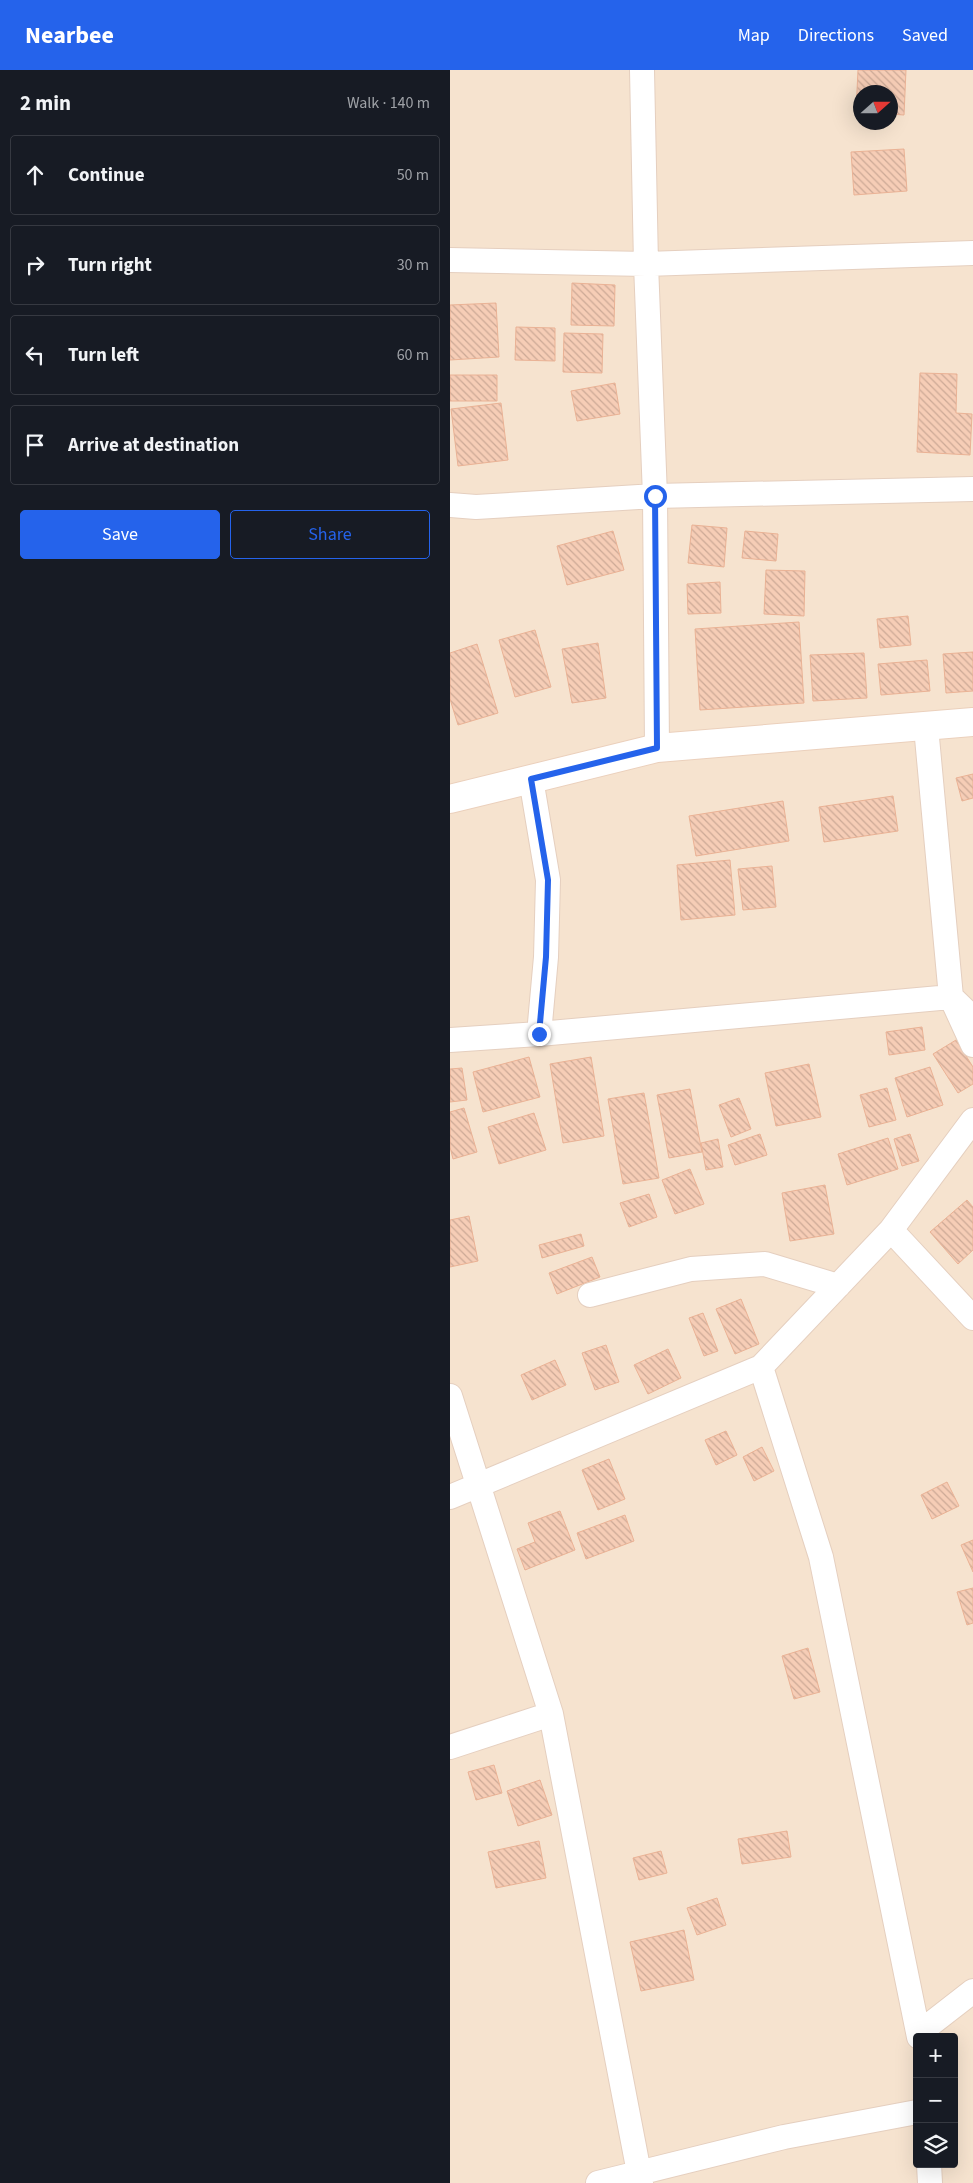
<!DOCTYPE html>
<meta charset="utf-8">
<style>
:root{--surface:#171b24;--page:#20242c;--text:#f1f3f6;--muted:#9ea1a6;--line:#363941;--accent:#2563eb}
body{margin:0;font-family:"Source Sans 3",sans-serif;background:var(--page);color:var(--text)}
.controls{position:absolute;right:15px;bottom:15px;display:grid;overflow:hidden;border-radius:5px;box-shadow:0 5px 20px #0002}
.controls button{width:45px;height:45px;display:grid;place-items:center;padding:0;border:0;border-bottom:1px solid var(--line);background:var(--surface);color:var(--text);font:25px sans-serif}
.compass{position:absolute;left:403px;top:15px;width:45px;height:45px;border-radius:50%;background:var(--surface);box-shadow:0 5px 20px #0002;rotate:69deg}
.stop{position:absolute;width:15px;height:15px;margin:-11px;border:4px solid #2563eb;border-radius:50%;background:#fff}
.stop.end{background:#2563eb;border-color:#fff;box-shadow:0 1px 5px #0008}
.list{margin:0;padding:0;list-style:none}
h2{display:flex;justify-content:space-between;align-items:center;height:65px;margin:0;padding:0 20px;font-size:21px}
h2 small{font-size:16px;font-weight:400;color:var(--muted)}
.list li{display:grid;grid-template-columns:32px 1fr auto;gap:15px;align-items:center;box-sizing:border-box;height:80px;margin:0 10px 10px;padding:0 10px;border:1px solid var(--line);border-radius:5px}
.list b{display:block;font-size:19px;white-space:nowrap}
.list em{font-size:16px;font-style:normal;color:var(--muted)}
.actions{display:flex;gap:10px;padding:15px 20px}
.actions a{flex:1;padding:11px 0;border:1px solid var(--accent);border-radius:5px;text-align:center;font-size:18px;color:var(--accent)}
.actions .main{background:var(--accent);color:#fff}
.icon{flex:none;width:28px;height:28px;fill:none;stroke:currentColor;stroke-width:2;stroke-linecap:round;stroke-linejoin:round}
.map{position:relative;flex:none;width:523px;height:2113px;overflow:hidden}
header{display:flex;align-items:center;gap:30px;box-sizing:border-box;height:70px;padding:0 25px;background:var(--accent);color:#fff}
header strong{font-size:24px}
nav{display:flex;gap:28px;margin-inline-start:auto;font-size:18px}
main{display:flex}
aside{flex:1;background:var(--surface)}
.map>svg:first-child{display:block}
</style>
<header>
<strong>Nearbee</strong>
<nav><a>Map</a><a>Directions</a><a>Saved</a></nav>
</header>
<main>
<aside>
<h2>2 min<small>Walk · 140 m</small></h2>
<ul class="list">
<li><svg class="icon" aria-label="ahead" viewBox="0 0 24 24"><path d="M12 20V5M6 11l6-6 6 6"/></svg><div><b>Continue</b></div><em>50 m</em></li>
<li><svg class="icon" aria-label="right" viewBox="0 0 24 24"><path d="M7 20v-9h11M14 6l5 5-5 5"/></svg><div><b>Turn right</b></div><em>30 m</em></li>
<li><svg class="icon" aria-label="left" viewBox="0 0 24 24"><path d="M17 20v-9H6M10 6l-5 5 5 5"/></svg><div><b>Turn left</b></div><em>60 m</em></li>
<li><svg class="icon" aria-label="arrive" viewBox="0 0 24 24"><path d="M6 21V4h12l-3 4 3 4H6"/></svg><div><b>Arrive at destination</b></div></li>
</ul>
<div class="actions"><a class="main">Save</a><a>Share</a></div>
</aside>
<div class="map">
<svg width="523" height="2113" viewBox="0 0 523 2113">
<defs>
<pattern id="building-back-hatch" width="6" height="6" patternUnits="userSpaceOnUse" patternTransform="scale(1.25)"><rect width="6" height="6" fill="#f6cdb6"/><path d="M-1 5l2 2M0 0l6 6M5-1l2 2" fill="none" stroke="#cca996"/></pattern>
</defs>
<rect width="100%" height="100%" fill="#fef2e1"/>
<path fill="#f6e3cf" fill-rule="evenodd" d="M0,0H523V2113H0ZM410,22H440V52H410ZM467,1967H504V2094H467Z"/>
<path fill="url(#building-back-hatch)" stroke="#eab295" d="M408,0H456L454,45L440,44V22H410V42H406Z
M454,79L457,121L404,125L401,82Z
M122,213L165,215L164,256L121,255Z
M46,233L49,287L0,290V235Z
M66,257L105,258V291L65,290Z
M114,263L153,264L152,303L113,302Z
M470,303L507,304L506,343L522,344L520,385L467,382Z
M0,305H47V331H0Z
M165,313L170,344L127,351L121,321Z
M51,333L58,390L8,396L1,339Z
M242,455L277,458L274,497L238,493Z
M163,461L174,500L117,515L107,476Z
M295,461L328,464L326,491L292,488Z
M316,500L355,501L354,546L314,544Z
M270,512L271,543L238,544L237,514Z
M458,546L461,575L430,578L427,549Z
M349,552L354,633L250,640L245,559Z
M85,560L101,617L65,627L49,570Z
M148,573L156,628L122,633L112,579Z
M27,574L48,643L8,655L0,629V583Z
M523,582V621L496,623L493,584Z
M414,583L417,628L363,631L360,585Z
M477,590L480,621L431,625L428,594Z
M523,704V728L512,731L506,708Z
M443,726L448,761L374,772L369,737Z
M333,731L339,771L246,786L239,746Z
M280,790L285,845L231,850L227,795Z
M322,796L326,837L293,840L288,799Z
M472,957L475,980L439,985L436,962Z
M506,970L523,997V1014L508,1023L483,984Z
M79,987L90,1027L33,1042L23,1002Z
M141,987L154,1066L113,1073L100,994Z
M359,994L371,1047L326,1056L315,1003Z
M480,997L493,1035L457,1047L445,1008Z
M12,998L17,1030L0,1032V999Z
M437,1018L446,1050L419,1057L410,1025Z
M240,1019L252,1082L219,1088L207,1025Z
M194,1023L209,1108L173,1114L158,1029Z
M289,1028L301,1059L281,1067L269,1035Z
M14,1038L27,1082L3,1089L0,1077V1042Z
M84,1043L96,1080L49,1094L38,1057Z
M310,1064L317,1085L285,1095L278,1075Z
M460,1064L469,1091L452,1096L444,1069Z
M438,1068L448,1099L397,1115L388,1084Z
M268,1069L273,1097L256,1100L251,1073Z
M240,1099L254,1134L225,1144L212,1110Z
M375,1115L384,1164L340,1171L332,1123Z
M199,1124L207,1147L179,1157L170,1133Z
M517,1130L523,1137V1180L508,1194L480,1162Z
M19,1146L28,1191L0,1197V1150Z
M131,1164L134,1176L92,1188L89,1175Z
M142,1187L150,1207L107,1224L99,1203Z
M291,1229L309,1274L285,1284L266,1239Z
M253,1243L268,1281L254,1286L239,1248Z
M156,1275L169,1312L145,1320L132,1283Z
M218,1279L231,1308L198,1324L184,1295Z
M105,1290L116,1315L82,1330L71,1305Z
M276,1361L287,1385L266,1395L255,1370Z
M312,1377L324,1401L304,1411L293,1387Z
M159,1389L175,1429L148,1440L132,1400Z
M497,1412L509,1436L482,1449L471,1425Z
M110,1441L125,1480L75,1500L67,1479L85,1472L78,1453Z
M175,1445L184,1471L136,1489L127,1463Z
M523,1470V1502L511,1475Z
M523,1518V1553L517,1555L507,1522Z
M358,1578L370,1622L344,1629L332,1586Z
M44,1695L52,1723L26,1730L18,1702Z
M90,1710L102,1745L68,1756L57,1721Z
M337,1761L341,1787L292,1794L288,1769Z
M89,1771L96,1808L46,1818L38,1782Z
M211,1781L217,1803L189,1810L183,1788Z
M267,1828L276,1855L247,1865L237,1838Z
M234,1860L244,1910L191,1921L180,1872Z"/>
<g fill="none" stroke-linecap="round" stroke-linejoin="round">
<g stroke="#e5cfbf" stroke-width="26">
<path id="minor" d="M192,0L196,194L205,426L207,678
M0,190L196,194L523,183
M0,435L26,437L205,426L523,419
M476,657L501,927L523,975
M81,709L98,810L96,887L89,964L501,927L523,948
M0,970L89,964
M441,1160L523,1248
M140,1225L241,1199L315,1194L388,1216
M311,1297L371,1487L469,1967
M0,1326L101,1644L191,2113
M0,1427L311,1297L441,1160L523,1050
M0,1677L101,1644
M469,1963L523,1921
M479,2094L480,2113
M148,2113L334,2067L467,2042"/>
</g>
<g stroke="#ebd0bc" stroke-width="30">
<path id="secondary" d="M0,729L207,678L523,652"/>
</g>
<use href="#minor" stroke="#fff" stroke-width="24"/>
<use href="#secondary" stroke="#fff" stroke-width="28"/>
</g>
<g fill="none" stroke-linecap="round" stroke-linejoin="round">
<path stroke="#2563eb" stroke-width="6" d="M89,964L96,887L98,810L81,709L207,678L205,426"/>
</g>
</svg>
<div class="controls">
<button>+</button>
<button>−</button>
<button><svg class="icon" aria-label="layers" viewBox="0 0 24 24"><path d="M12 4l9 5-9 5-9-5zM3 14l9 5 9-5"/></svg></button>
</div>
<svg class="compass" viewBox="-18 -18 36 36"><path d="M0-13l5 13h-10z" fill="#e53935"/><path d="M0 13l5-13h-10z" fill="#9ea1a6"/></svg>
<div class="stop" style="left:205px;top:426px"></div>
<div class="stop end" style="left:89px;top:964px"></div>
</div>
</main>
